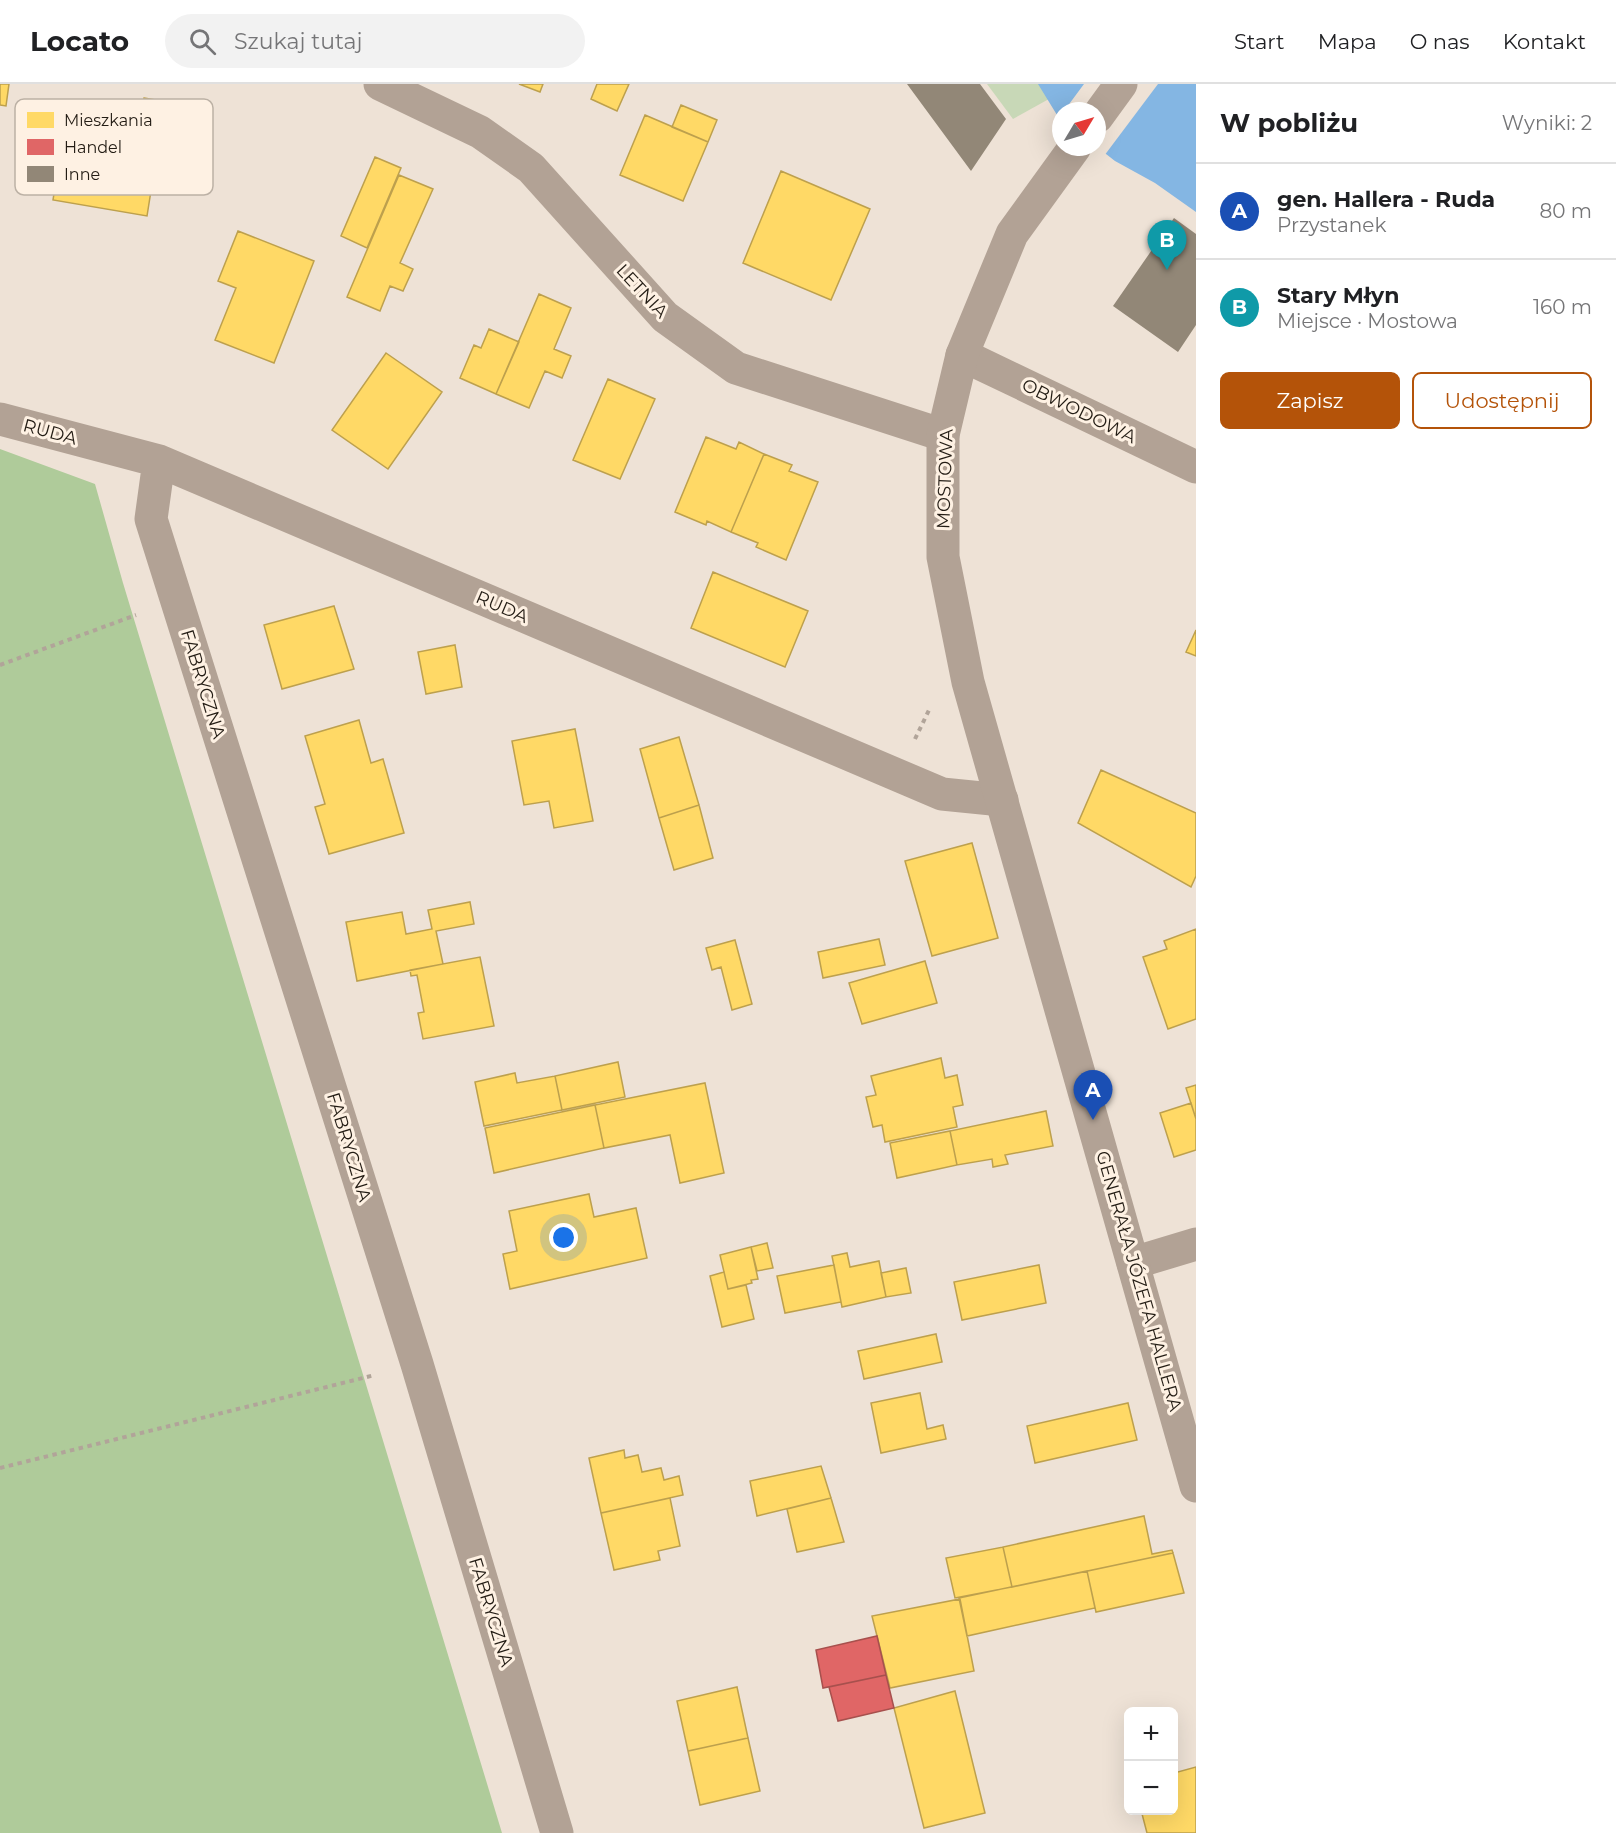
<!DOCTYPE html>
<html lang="pl">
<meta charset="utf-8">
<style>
:root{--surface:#fff;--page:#f2f2f2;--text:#202124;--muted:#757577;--line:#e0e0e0;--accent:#b45309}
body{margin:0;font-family:Montserrat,sans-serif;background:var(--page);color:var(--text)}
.controls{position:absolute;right:18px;bottom:18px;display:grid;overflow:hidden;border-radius:9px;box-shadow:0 6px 24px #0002}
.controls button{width:54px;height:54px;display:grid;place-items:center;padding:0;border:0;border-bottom:2px solid var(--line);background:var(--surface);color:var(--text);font:30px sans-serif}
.compass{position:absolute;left:1052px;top:18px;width:54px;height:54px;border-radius:50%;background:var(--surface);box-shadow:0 6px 24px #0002;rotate:52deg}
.you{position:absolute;left:564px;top:1154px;width:21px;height:21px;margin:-15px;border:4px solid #fff;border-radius:50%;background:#1a73e8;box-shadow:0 0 0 9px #1a73e833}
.badge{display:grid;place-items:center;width:39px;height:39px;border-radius:50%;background:var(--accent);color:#fff;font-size:20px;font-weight:700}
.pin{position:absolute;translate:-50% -50px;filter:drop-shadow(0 2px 3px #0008)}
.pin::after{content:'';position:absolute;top:32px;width:21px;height:18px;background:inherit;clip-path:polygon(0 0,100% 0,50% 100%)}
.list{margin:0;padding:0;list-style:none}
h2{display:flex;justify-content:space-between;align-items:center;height:78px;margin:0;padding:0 24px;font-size:26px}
h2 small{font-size:20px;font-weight:400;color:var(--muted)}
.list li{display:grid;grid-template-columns:39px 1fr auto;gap:18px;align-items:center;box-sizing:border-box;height:96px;padding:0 24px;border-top:2px solid var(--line)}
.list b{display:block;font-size:22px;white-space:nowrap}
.list p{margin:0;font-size:20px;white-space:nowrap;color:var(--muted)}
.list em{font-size:20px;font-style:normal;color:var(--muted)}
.actions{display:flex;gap:12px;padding:18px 24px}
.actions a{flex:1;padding:14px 0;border:2px solid var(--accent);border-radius:9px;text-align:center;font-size:21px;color:var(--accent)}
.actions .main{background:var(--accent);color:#fff}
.icon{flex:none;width:33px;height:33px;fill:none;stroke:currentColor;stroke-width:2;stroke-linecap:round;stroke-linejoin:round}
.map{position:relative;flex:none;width:1196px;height:1749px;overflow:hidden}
header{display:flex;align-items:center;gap:36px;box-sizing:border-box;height:84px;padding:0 30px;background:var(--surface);border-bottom:2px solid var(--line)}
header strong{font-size:28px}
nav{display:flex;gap:33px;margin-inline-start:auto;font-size:21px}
.search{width:420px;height:54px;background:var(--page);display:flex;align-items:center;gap:15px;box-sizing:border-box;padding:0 21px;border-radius:33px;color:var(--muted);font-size:22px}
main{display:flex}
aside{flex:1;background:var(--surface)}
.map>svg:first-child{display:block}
</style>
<header>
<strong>Locato</strong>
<div class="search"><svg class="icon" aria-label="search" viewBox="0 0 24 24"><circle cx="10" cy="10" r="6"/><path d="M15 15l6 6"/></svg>Szukaj tutaj</div>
<nav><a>Start</a><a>Mapa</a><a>O nas</a><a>Kontakt</a></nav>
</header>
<main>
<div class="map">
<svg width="1196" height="1749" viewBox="0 0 1196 1749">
<rect width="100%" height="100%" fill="#eee2d6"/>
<path fill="#c8d8b7" d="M987,0H1072L1067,5L1013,35Z"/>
<path fill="#afcb9a" d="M0,365L95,400L123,499L502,1749H0Z"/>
<path fill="#84b6e3" d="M1038,0H1196V128L1155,99L1115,77L1097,63V27H1061V34L1057,31Z"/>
<path fill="#eee2d6" d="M1084,0H1158L1104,72L1094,63H1097V27H1064Z"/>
<path fill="#ffd966" stroke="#bda04d" stroke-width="1.5" d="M0,0H9L6,22L0,21Z
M519,0H543L540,8Z
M597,0H629L617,27L591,15Z
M144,14L174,19L170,52L138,47Z
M681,21L717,36L708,58L672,43Z
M645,31L708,58L683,117L620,91Z
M66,35L160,50L147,132L53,116Z
M375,73L401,84L367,164L341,152Z
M781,87L870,125L831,216L743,179Z
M399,91L433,105L400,179L413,185L403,207L390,202L380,227L347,213Z
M238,147L314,177L274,279L215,256L236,204L218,197Z
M539,210L571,224L554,265L571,272L562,294L545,287L529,324L496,310Z
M489,245L519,258L496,310L460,294L474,261L481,264Z
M386,269L442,308L388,385L332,346Z
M608,295L655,315L620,395L573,376Z
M706,353L736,365L739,358L764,370L731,448L707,437L706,441L675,428Z
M764,370L792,381L789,387L818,398L786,476L756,463L758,459L731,448Z
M713,488L808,527L785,583L691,544Z
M334,522L354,585L282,605L264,541Z
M1196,546V572L1186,568Z
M455,561L462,603L426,610L418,568Z
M359,636L371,679L383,675L404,749L329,770L315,723L325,720L305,652Z
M575,645L593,737L554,744L549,717L524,721L512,657Z
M679,653L699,721L659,734L640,665Z
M1101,686L1196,729V792L1191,803L1078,739Z
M699,721L713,774L674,786L659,734Z
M972,759L998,854L932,872L905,777Z
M470,818L474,840L436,847L443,880L357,897L346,838L402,828L406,850L432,845L428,826Z
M1196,845V935L1168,945L1143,873L1167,865L1164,857Z
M879,855L885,881L823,894L818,868Z
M735,856L752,920L732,926L721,883L712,886L706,864Z
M480,873L494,942L423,955L418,929L424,928L417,891L411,892L410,886Z
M925,877L937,919L862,940L849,899Z
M941,974L945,994L957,991L963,1021L953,1023L957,1043L885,1058L882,1041L873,1043L866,1013L876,1011L871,992Z
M618,978L625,1013L562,1026L555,992Z
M515,989L517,999L555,992L562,1026L484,1042L475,998Z
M705,999L724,1089L680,1099L670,1051L604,1064L595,1021Z
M1196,1001V1035L1186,1004Z
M1191,1019L1196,1035V1066L1174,1073L1160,1029Z
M595,1021L604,1064L494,1089L485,1044Z
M1046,1027L1053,1062L1005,1071L1008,1080L993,1083L992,1075L957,1081L950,1047Z
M950,1047L957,1081L897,1094L890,1059Z
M589,1110L594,1133L636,1124L647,1174L510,1205L503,1170L517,1167L509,1127Z
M767,1159L773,1184L757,1187L751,1163Z
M751,1163L758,1195L751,1196L752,1199L728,1205L720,1171Z
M847,1169L850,1183L879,1177L886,1213L842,1223L832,1172Z
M834,1181L841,1218L785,1229L777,1192Z
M1039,1181L1046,1219L962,1236L954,1198Z
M906,1184L911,1209L886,1213L881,1189Z
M724,1188L728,1205L746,1201L754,1235L722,1243L710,1192Z
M936,1250L942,1278L864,1295L858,1267Z
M920,1309L927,1345L943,1341L946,1355L881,1369L871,1319Z
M1128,1319L1137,1356L1035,1379L1027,1342Z
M624,1366L625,1374L638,1371L642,1388L661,1384L664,1396L679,1392L683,1411L601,1429L589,1374Z
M821,1382L831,1414L757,1432L750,1397Z
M670,1414L680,1462L658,1467L660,1476L614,1486L601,1429Z
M831,1414L844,1458L797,1468L787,1425Z
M1144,1432L1152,1470L1172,1466L1173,1469L1012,1503L1003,1463Z
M1003,1463L1012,1503L955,1514L946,1474Z
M1173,1469L1184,1509L1096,1528L1087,1487Z
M1087,1487L1095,1524L967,1552L959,1514Z
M960,1515L974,1587L890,1604L872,1532Z
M737,1603L748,1654L688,1667L677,1617Z
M955,1607L985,1729L924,1744L894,1624Z
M748,1654L760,1707L700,1721L688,1667Z
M1196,1683V1749H1147L1141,1726H1174V1689Z"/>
<path fill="#e06666" stroke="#a7504d" stroke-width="1.5" d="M877,1552L886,1591L823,1604L816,1566Z
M886,1591L894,1624L838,1637L829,1603Z"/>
<path fill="#928777" d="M907,0H980L1006,35L971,87Z
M1174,134L1196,150V241L1178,268L1113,222Z"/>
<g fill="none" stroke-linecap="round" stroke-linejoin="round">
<path stroke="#b1a499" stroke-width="4" stroke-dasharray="4.5 4.5" stroke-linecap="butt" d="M0,581L136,531
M915,655L930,624
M0,1384L375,1291"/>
<path stroke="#b2a295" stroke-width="33" d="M380,0L480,48L531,84L665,233L736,284L943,351
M962,271L1196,383
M0,335L159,377L942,710L1002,716
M159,377L151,435L417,1280L557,1749
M1133,1179L1196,1160"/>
<path stroke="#b2a295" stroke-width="33" d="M1097,33L1121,0
M1075,63L1012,150L962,271L943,351V473L968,598L1196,1402"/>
</g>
<g text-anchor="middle" stroke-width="6" stroke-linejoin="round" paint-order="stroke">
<g font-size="18" fill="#231c14" stroke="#fef1e3">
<text transform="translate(642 207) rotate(47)" y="6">LETNIA</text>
<text transform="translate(1079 327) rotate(26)" y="6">OBWODOWA</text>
<text transform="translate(50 348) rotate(15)" y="6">RUDA</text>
<text transform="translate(945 395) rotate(-88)" y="6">MOSTOWA</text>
<text transform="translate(502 523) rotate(23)" y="6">RUDA</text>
<text transform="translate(203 600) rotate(73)" y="6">FABRYCZNA</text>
<text transform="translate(349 1063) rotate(73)" y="6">FABRYCZNA</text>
<text transform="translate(1139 1197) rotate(74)" y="6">GENERAŁA JÓZEFA HALLERA</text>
<text transform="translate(491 1528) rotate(73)" y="6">FABRYCZNA</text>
</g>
</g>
<rect x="15" y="15" width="198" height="96" rx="9" fill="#fef1e3" stroke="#bcb1a5" stroke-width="1.5"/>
<rect x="27" y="28" width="27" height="16" fill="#ffd966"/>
<rect x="27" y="55" width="27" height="16" fill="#e06666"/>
<rect x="27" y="82" width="27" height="16" fill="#928777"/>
<g font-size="16" fill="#231c14">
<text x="64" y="42">Mieszkania</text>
<text x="64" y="69">Handel</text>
<text x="64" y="96">Inne</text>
</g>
</svg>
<div class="controls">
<button>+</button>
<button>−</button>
</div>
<svg class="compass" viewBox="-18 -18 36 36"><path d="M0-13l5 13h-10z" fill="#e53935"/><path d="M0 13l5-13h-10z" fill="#757577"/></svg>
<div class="you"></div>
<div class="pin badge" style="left:1093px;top:1036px;background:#1a4fb4">A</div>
<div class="pin badge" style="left:1167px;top:186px;background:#0f9aa8">B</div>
</div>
<aside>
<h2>W pobliżu<small>Wyniki: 2</small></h2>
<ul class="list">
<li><span class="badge" style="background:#1a4fb4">A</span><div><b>gen. Hallera - Ruda</b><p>Przystanek</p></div><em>80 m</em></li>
<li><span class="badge" style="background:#0f9aa8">B</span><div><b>Stary Młyn</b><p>Miejsce · Mostowa</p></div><em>160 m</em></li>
</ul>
<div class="actions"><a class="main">Zapisz</a><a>Udostępnij</a></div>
</aside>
</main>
